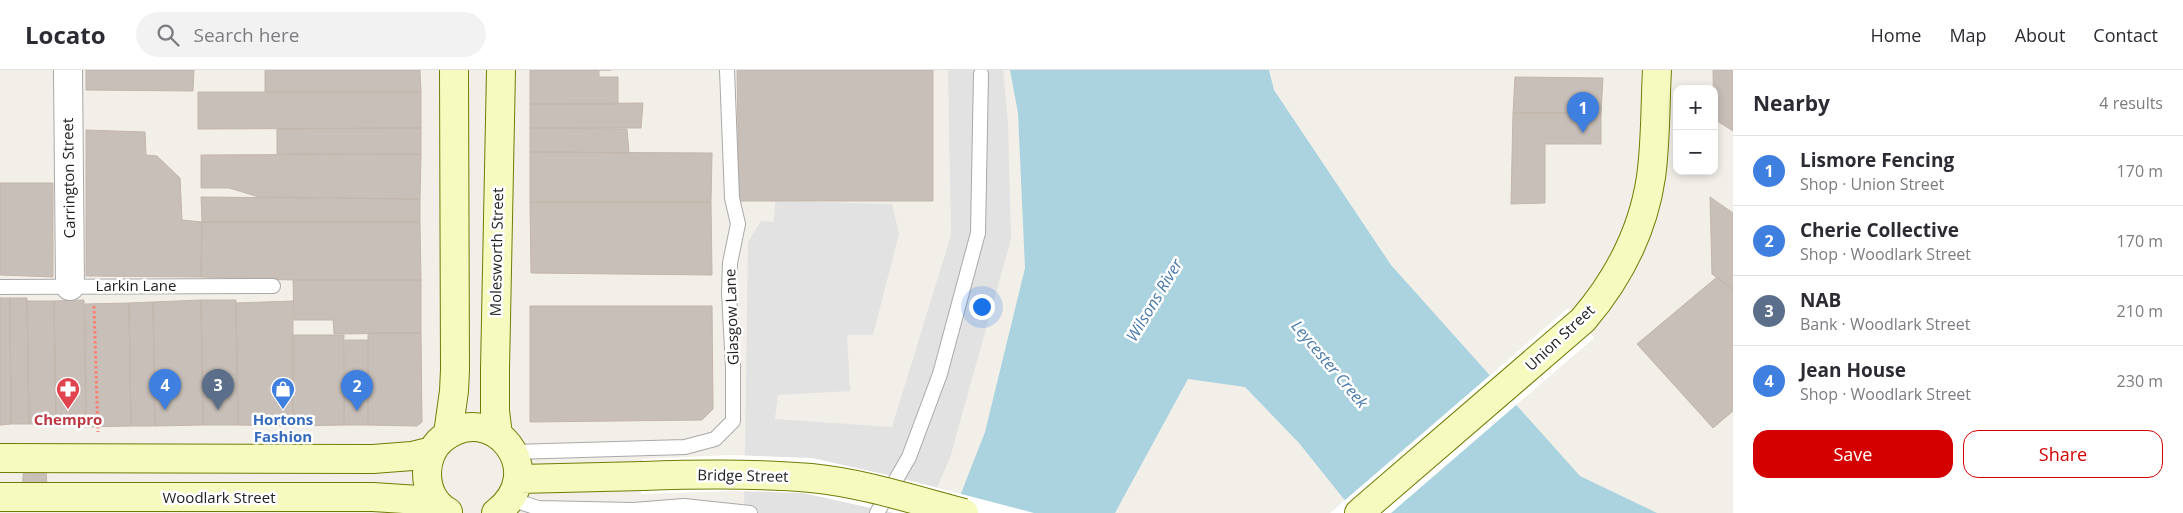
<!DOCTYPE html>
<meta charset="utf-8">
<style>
:root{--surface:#fff;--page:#f2f2f3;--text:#2b2b33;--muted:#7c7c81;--line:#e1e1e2;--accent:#d40000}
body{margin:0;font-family:"Open Sans",sans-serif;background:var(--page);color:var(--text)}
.controls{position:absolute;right:15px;top:15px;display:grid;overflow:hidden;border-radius:10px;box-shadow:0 2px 8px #0003}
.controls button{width:45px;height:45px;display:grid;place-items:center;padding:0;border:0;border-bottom:1px solid var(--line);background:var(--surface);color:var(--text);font:25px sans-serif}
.you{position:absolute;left:981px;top:236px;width:18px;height:18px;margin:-12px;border:4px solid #fff;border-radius:50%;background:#1a73e8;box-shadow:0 0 0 8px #1a73e833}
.badge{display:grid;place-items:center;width:32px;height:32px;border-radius:50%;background:var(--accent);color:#fff;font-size:16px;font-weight:700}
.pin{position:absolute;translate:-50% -41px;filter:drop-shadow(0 1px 2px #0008)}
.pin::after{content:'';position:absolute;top:26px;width:18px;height:15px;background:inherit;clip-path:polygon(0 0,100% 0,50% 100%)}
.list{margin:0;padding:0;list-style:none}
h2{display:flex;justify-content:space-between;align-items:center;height:65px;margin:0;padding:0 20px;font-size:21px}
h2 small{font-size:16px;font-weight:400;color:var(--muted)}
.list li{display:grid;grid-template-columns:32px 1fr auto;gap:15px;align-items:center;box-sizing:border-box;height:70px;padding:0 20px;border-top:1px solid var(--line)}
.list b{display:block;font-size:19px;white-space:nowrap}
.list p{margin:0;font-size:16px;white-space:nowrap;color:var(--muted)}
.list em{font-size:16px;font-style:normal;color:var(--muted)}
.actions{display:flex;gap:10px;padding:15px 20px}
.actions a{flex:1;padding:11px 0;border:1px solid var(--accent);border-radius:15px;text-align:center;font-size:18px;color:var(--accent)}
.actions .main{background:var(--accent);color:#fff}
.icon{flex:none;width:28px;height:28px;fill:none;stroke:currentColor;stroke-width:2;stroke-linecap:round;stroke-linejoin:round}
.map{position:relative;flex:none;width:1733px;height:443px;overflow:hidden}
header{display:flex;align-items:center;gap:30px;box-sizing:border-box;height:70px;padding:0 25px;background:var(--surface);border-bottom:1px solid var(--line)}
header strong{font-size:24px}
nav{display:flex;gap:28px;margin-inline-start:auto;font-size:18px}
.search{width:350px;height:45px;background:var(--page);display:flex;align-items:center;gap:12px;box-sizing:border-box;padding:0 18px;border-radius:28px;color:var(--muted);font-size:19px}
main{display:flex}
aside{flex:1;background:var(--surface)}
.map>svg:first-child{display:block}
</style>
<header>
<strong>Locato</strong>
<div class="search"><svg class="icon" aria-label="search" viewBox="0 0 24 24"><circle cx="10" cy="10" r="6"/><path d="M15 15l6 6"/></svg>Search here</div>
<nav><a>Home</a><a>Map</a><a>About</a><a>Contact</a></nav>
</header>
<main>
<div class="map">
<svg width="1733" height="443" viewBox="0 0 1733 443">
<rect width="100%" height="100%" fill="#f2efe9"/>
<path fill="#e2e2e2" d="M948,0H1003L1008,52L1011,169L950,388L926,443H744L748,172L761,151L774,152L775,131L892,134L899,164L873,265H847L850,321L778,325L775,349L892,357L951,165Z"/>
<path fill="#aad3df" d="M1010,0H1269L1274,20L1391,195L1580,406L1657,443H1355L1299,373L1245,317L1188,309L1115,443H951L960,426L985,362L1025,198L1018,43Z"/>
<path fill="#fff" d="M1568,238L1594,268L1391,443H1330Z
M731,385L812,388L892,406L1034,443H894L803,423L735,421L641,424L643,389Z"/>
<path fill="#c7bfb8" stroke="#c4b6ab" d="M86,0H194L193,21L86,20Z
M265,0H420L421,22H265Z
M530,0H611H599V7H618V34H530Z
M737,0H933V131H739Z
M1713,0H1733V61L1714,49Z
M1515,7L1603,8L1601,43H1513Z
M198,22H421V58L198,59Z
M643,33L641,58H530V34Z
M1513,43H1601V74H1545V133L1511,134Z
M421,58V84H277V59Z
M530,58L627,59L629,83L530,82Z
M86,60L145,62L146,85L157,86L180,108L182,150L202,152L201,207L86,206Z
M530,82L712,83L711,132H530Z
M421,84L420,129L259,127L229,118H201V85Z
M0,113H53V207L0,205Z
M201,127L420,129V152H202Z
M1710,127L1733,143V220L1712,204Z
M530,132H711L712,205L531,203Z
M202,152H420L421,210H293L201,207Z
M1717,207L1733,220V341L1713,358L1637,274Z
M293,210H421V263L334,264L333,250H294Z
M0,228H10L11,354L0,355Z
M10,228H27L29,354H11Z
M84,230L86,357L56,354L54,231Z
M201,230L203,355L155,356L153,232Z
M201,230H236L238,355H203Z
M27,231H54L56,354H29Z
M293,231V356L238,355L236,233Z
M153,232L155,356H131L129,233Z
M129,233L131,356L86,357L85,234Z
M530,236H712L713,339L702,350L530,352Z
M368,263H421L422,352L417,356L368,355Z
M293,265H344V355L293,356Z
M345,270H368V355H344Z
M24,396L46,397L47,420H22Z"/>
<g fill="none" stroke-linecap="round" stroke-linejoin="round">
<g stroke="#a9a9a9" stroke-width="16">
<path id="lane" d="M0,217L273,216
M513,382L685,377L715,369L733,351V297L729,223L730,193L738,154L732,128L727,0
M510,429L538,438L633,440L684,436L750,443
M877,443L909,387L940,304L978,163L981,4"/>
</g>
<g stroke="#a9a9a9" stroke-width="30">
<path id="street" d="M68,0L70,216"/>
</g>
<g stroke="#707d05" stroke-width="30">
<path id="secondary" d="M448,364L454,321L455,300L454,0
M498,365L495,341V299L501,0
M0,388L373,389L412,386L432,381
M519,409L643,406
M0,427H373L419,430L437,433
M448,442C434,434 427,419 427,403C427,391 432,377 442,369C492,328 551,402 496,443
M1359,443L1583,250C1618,209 1643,162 1651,107C1656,72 1655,35 1657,0"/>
</g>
<path stroke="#fa8072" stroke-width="3" stroke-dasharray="2.5 2.5" stroke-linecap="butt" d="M94,236L98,362"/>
<use href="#lane" stroke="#fff" stroke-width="14"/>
<use href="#street" stroke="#fff" stroke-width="28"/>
<use href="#secondary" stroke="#f7fabf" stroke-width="28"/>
<g stroke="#707d05" stroke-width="30" stroke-linecap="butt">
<path id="secondary-bridge" d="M643,406C699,404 755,403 811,408C863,413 914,430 964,443"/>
</g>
<use href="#secondary-bridge" stroke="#f7fabf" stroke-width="28"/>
</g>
<defs>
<g id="pharmacy-pin" transform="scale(1.25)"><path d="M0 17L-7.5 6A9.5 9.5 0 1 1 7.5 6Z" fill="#e0444e" stroke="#fff"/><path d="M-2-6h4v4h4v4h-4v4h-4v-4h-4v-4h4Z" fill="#fff"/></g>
<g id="shop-pin" transform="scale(1.25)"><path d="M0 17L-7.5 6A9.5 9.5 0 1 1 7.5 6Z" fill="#3f7fe0" stroke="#fff"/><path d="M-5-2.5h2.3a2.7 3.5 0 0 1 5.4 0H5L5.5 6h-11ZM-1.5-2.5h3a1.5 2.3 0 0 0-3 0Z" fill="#fff"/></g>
</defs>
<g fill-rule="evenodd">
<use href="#pharmacy-pin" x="68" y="319"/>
<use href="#shop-pin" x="283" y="319"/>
</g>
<g text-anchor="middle" stroke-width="5" stroke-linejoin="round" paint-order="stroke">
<g font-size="15" fill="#222" stroke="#fff">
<text transform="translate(69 108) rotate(-91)" y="5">Carrington Street</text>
<text transform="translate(497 182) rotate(-89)" y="5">Molesworth Street</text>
<text x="136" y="221">Larkin Lane</text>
<text transform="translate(732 247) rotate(-92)" y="5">Glasgow Lane</text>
<text transform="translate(1560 268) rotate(-43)" y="5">Union Street</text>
<text transform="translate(743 406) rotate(1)" y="5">Bridge Street</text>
<text x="219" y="433">Woodlark Street</text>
</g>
<g font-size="15" font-weight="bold" fill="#be3a42" stroke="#fff">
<text x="68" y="355">Chempro</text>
</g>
<g font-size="15" font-weight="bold" fill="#366cbe" stroke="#fff">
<text x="283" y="355">Hortons<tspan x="283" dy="17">Fashion</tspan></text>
</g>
<g font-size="16" font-style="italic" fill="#4a7aab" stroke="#fff">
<text transform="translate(1154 230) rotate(-59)" y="6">Wilsons River</text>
<text transform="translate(1330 294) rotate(50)" y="6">Leycester Creek</text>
</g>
</g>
</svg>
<div class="controls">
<button>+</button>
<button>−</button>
</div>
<div class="you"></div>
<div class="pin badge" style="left:1583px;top:63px;background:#3f7fe0">1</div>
<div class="pin badge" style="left:357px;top:341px;background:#3f7fe0">2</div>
<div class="pin badge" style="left:218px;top:340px;background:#5c6f8a">3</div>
<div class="pin badge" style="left:165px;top:340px;background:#3f7fe0">4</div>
</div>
<aside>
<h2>Nearby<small>4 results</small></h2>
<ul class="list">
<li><span class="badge" style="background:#3f7fe0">1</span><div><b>Lismore Fencing</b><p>Shop · Union Street</p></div><em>170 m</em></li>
<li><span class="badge" style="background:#3f7fe0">2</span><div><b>Cherie Collective</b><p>Shop · Woodlark Street</p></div><em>170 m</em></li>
<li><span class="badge" style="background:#5c6f8a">3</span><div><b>NAB</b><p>Bank · Woodlark Street</p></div><em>210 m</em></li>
<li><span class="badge" style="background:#3f7fe0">4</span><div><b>Jean House</b><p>Shop · Woodlark Street</p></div><em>230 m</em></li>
</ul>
<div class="actions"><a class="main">Save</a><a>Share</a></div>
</aside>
</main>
